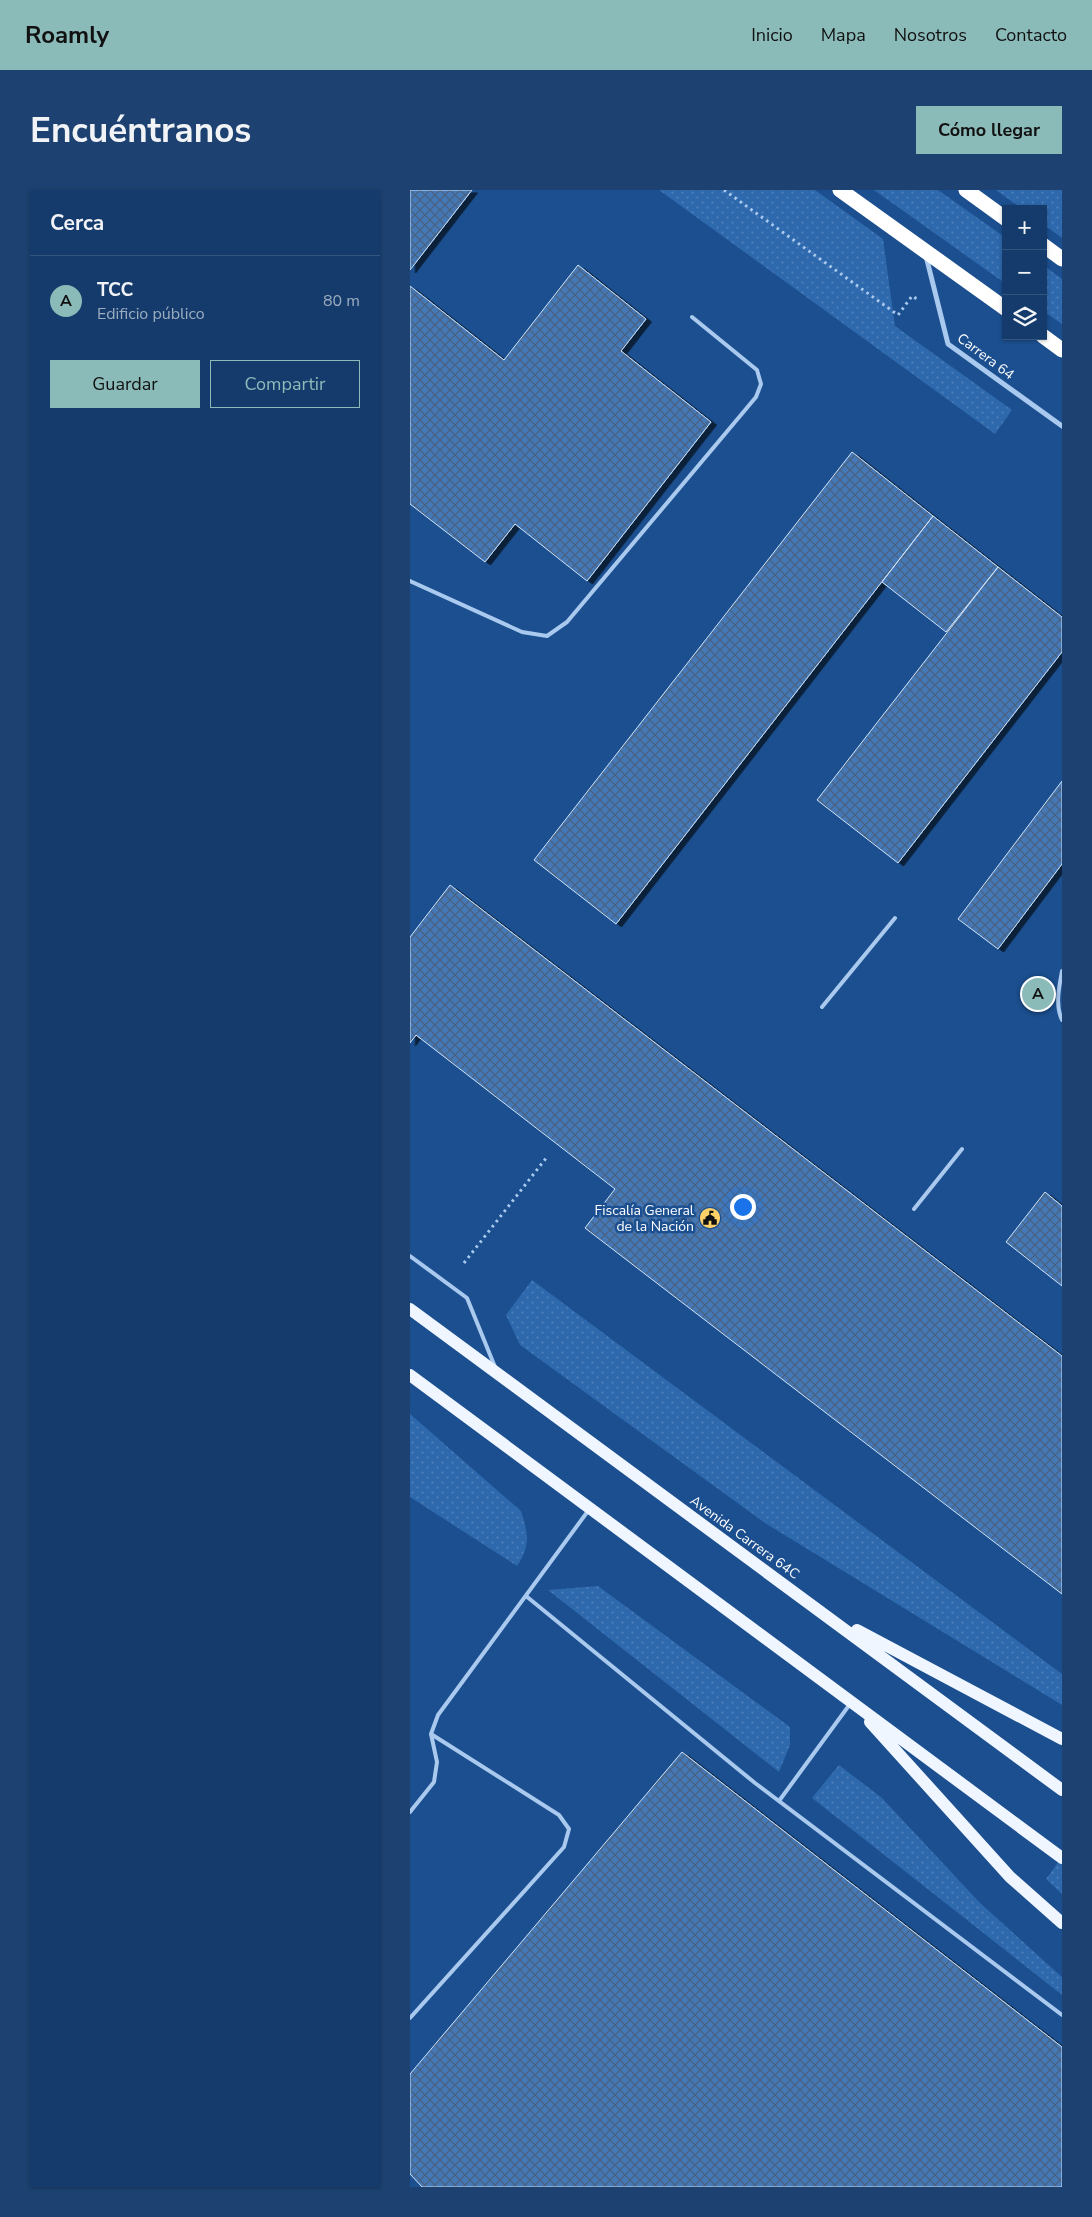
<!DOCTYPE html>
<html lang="es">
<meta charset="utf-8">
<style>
:root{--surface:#143b6b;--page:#1d4271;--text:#f1f3f6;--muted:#9dadc1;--line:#33557e;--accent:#8bbbb9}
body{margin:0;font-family:"Nunito Sans",sans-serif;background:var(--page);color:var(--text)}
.controls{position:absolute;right:15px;top:15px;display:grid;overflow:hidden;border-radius:0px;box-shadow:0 1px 4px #0004}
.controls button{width:45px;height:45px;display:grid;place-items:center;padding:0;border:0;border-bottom:1px solid var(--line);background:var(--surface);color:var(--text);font:25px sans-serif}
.you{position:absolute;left:332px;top:1016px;width:18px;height:18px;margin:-12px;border:4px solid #fff;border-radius:50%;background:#1a73e8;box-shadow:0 0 0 8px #1a73e833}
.badge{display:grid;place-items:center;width:32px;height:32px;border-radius:50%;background:var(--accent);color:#111;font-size:16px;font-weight:700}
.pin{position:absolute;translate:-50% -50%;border:2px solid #fff;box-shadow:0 1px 5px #0006}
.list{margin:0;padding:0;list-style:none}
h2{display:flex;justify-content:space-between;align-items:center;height:65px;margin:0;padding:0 20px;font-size:21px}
h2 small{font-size:16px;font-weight:400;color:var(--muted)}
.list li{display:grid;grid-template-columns:32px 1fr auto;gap:15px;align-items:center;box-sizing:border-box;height:90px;padding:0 20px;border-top:1px solid var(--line)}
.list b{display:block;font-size:19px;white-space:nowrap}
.list p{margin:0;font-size:16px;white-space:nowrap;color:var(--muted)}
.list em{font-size:16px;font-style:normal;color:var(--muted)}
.actions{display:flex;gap:10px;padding:15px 20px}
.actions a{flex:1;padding:11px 0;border:1px solid var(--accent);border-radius:0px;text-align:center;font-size:18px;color:var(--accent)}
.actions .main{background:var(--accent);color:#111}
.icon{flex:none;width:28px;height:28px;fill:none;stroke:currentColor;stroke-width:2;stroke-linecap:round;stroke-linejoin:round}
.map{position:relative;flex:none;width:652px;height:1997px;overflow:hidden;border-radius:0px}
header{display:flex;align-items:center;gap:30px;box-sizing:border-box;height:70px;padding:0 25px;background:var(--accent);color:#111}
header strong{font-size:24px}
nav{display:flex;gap:28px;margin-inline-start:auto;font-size:18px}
.intro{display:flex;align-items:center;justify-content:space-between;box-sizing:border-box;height:120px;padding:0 30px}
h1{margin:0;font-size:35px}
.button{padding:12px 22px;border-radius:0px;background:var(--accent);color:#111;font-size:18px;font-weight:700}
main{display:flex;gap:30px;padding:0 30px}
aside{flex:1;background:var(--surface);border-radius:0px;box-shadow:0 1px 4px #0004}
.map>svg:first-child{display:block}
</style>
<header>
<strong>Roamly</strong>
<nav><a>Inicio</a><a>Mapa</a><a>Nosotros</a><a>Contacto</a></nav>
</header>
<div class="intro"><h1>Encuéntranos</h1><a class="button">Cómo llegar</a></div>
<main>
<aside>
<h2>Cerca<small></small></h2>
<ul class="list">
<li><span class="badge">A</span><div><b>TCC</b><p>Edificio público</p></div><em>80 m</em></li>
</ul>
<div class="actions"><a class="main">Guardar</a><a>Compartir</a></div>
</aside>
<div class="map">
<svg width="652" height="1997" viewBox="0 0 652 1997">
<defs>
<pattern id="grass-dots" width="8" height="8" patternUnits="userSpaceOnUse" patternTransform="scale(1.25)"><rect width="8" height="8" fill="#2e69ad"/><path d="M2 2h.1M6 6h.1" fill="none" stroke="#4d80b9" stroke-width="1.8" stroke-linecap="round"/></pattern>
<pattern id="building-cross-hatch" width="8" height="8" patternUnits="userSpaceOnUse" patternTransform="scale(1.25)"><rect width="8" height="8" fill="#4478b7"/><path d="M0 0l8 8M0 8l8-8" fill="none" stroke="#486282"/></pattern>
<filter id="shadow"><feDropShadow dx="5.5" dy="3" stdDeviation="0" flood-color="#0009"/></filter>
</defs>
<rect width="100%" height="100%" fill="#1b4f8f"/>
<path fill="url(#grass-dots)" d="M249,0H405L473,49L485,136L602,220L585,244Z
M464,0H528L596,48V94Z
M586,0H652V48L633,34V19H612Z
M633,75L652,89V134L633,121Z
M122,1090L652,1484V1515L355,1333L110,1155L96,1125Z
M0,1224L111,1321C118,1342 121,1356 107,1376L0,1307Z
M188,1396L380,1537V1555L369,1582L138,1400Z
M429,1575L472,1608L570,1713L652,1787V1805L402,1608Z
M652,1667V1704L636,1689Z"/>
<path fill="url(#building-cross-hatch)" stroke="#cfe3fa" filter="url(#shadow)" d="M0,0H62L0,80Z
M168,75L236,129L211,161L301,232L177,391L105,334L75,372L0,314V96L94,170Z
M442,262L523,326L206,734L124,670Z
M523,326L588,377L536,442L472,392Z
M588,377L652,427V462L488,673L407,610Z
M652,591V674L588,759L548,729Z
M40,695L652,1166V1404L175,1038L205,999L6,845L0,853V747Z
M635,1002L652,1016V1096L596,1052Z
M272,1562L652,1857V1997H12L0,1984V1884Z"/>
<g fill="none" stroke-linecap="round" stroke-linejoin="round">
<path stroke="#a9c9ee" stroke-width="3" stroke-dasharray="2.5 4" stroke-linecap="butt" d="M314,0L488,125L502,106L507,109
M54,1073L137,967"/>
<path stroke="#a9c9ee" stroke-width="4" d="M0,391L112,442L137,446L157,432L346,207L351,194L347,180L282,127
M652,781C649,798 645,815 652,830
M412,817L485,728
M504,1019L552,959
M0,1066L57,1108L85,1177
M116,1406L345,1593L652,1825
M369,1611L440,1514
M0,1622L24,1592L27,1572L21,1544L28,1525L178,1321
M0,1828L154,1657L159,1639L149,1625L21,1544"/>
<path stroke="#a9c9ee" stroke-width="5" d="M516,66L538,154L652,236"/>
<path stroke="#f0f6ff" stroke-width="12" d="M0,1119L652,1600
M0,1185L652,1668
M447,1440L652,1549
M460,1532L600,1687L652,1733"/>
<path stroke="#fff" stroke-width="15" d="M430,0L596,119
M556,0L596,29
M633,55L652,69
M633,146L652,160"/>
</g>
<defs>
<g id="civic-disc" transform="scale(1.125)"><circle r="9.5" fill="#ffd166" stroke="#1b4f8f"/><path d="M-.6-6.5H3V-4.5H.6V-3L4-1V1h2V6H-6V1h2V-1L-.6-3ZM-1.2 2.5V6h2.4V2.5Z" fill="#111"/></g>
</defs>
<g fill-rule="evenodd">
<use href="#civic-disc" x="300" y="1028"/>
</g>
<g text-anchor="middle" stroke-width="5" stroke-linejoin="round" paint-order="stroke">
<g font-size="14" fill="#fff" stroke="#1b4f8f">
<text transform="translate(576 166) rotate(37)" y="5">Carrera 64</text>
<text transform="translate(335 1347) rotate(36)" y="5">Avenida Carrera 64C</text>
</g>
<g font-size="14" fill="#fff" stroke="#1b4f8f" text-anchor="end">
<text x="284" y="1025">Fiscalía General<tspan x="284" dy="16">de la Nación</tspan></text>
</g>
</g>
</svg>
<div class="controls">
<button>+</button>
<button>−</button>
<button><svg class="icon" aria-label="layers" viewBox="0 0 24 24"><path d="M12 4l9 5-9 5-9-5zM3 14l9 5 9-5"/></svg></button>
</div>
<div class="you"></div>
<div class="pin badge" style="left:628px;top:804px">A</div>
</div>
</main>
